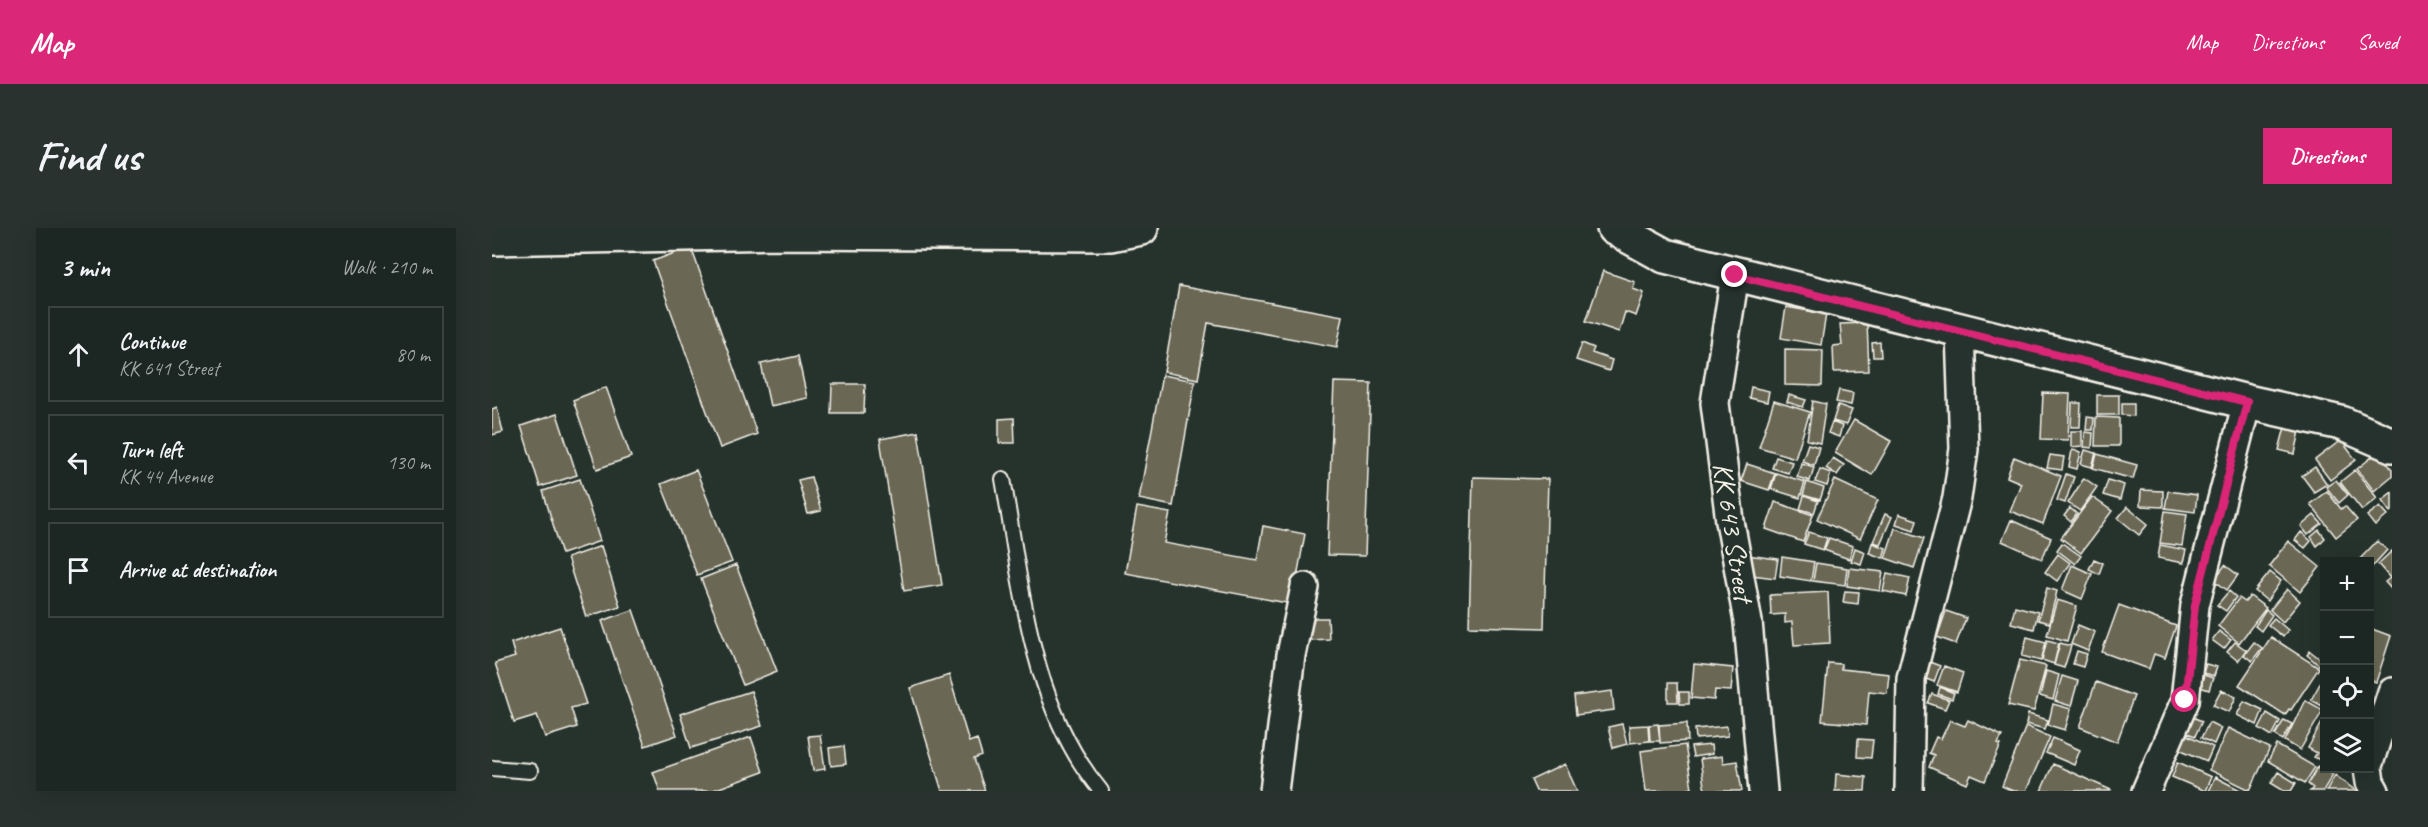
<!DOCTYPE html>
<meta charset="utf-8">
<style>
:root{--surface:#1c2622;--page:#29322f;--text:#f1f3f6;--muted:#a0a5a5;--line:#3a4340;--accent:#db2777}
body{margin:0;font-family:Caveat,sans-serif;background:var(--page);color:var(--text)}
.controls{position:absolute;right:18px;bottom:18px;display:grid;overflow:hidden;border-radius:0px;box-shadow:0 6px 24px #0002}
.controls button{width:54px;height:54px;display:grid;place-items:center;padding:0;border:0;border-bottom:2px solid var(--line);background:var(--surface);color:var(--text);font:30px sans-serif}
.stop{position:absolute;width:18px;height:18px;margin:-14px;border:4px solid #db2777;border-radius:50%;background:#fff}
.stop.end{background:#db2777;border-color:#fff;box-shadow:0 2px 6px #0008}
.list{margin:0;padding:0;list-style:none}
h2{display:flex;justify-content:space-between;align-items:center;height:78px;margin:0;padding:0 24px;font-size:26px}
h2 small{font-size:20px;font-weight:400;color:var(--muted)}
.list li{display:grid;grid-template-columns:39px 1fr auto;gap:18px;align-items:center;box-sizing:border-box;height:96px;margin:0 12px 12px;padding:0 12px;border:2px solid var(--line);border-radius:0px}
.list b{display:block;font-size:22px;white-space:nowrap}
.list p{margin:0;font-size:20px;white-space:nowrap;color:var(--muted)}
.list em{font-size:20px;font-style:normal;color:var(--muted)}
.icon{flex:none;width:33px;height:33px;fill:none;stroke:currentColor;stroke-width:2;stroke-linecap:round;stroke-linejoin:round}
.map{position:relative;flex:none;width:1900px;height:563px;overflow:hidden;border-radius:0px}
header{display:flex;align-items:center;gap:36px;box-sizing:border-box;height:84px;padding:0 30px;background:var(--accent);color:#fff}
header strong{font-size:28px}
nav{display:flex;gap:33px;margin-inline-start:auto;font-size:21px}
.intro{display:flex;align-items:center;justify-content:space-between;box-sizing:border-box;height:144px;padding:0 36px}
h1{margin:0;font-size:42px}
.button{padding:15px 27px;border-radius:0px;background:var(--accent);color:#fff;font-size:21px;font-weight:700}
main{display:flex;gap:36px;padding:0 36px}
aside{flex:1;background:var(--surface);border-radius:0px;box-shadow:0 6px 24px #0002}
.map>svg:first-child{display:block}
</style>
<header>
<strong>Map</strong>
<nav><a>Map</a><a>Directions</a><a>Saved</a></nav>
</header>
<div class="intro"><h1>Find us</h1><a class="button">Directions</a></div>
<main>
<aside>
<h2>3 min<small>Walk · 210 m</small></h2>
<ul class="list">
<li><svg class="icon" aria-label="ahead" viewBox="0 0 24 24"><path d="M12 20V5M6 11l6-6 6 6"/></svg><div><b>Continue</b><p>KK 641 Street</p></div><em>80 m</em></li>
<li><svg class="icon" aria-label="left" viewBox="0 0 24 24"><path d="M17 20v-9H6M10 6l-5 5 5 5"/></svg><div><b>Turn left</b><p>KK 44 Avenue</p></div><em>130 m</em></li>
<li><svg class="icon" aria-label="arrive" viewBox="0 0 24 24"><path d="M6 21V4h12l-3 4 3 4H6"/></svg><div><b>Arrive at destination</b></div></li>
</ul>
</aside>
<div class="map">
<svg width="1900" height="563" viewBox="0 0 1900 563">
<rect width="100%" height="100%" fill="#26332d"/>
<filter id="ink" filterUnits="userSpaceOnUse"><feTurbulence type="fractalNoise" baseFrequency=".0167" numOctaves="2"/><feDisplacementMap in="SourceGraphic" scale="12" xChannelSelector="R" yChannelSelector="G"/><feConvolveMatrix kernelMatrix="1 2 1 2 8 2 1 2 1" color-interpolation-filters="sRGB"/></filter>
<g filter="url(#ink)">
<path fill="#6b6854" stroke="#f4f1e8" stroke-width="1.5" d="M199,19L265,206L228,220L161,33Z
M1111,43L1143,54L1141,61L1152,65L1144,88L1133,84L1127,104L1094,93Z
M687,58L851,88L845,119L716,95L706,151L672,144Z
M1294,79L1334,86L1329,117L1289,110Z
M1375,95L1377,143L1342,144L1341,118L1350,117L1348,96Z
M1388,114L1389,129H1381L1380,115Z
M1090,115L1102,120L1100,125L1120,132L1117,143L1084,132Z
M1293,121L1331,122L1330,158L1293,157Z
M306,128L315,170L278,178L269,136Z
M670,147L703,153L681,278L647,271Z
M842,154L879,155L873,328L835,327Z
M340,156H373L372,185H339Z
M114,159L139,229L105,241L81,172Z
M1259,159L1277,163L1275,174L1257,170Z
M1347,162L1361,165L1359,177L1344,174Z
M1551,165L1578,166L1576,212L1549,211Z
M1297,167L1314,172L1311,179L1295,174Z
M1605,167H1627V187H1605Z
M1282,173L1318,184L1303,230L1267,219Z
M1321,173L1334,176L1328,215L1315,212Z
M1580,175H1589L1588,199H1579Z
M1630,175H1642V188L1630,187Z
M1346,177L1360,182L1354,197L1341,193Z
M5,179L11,204L0,207V181Z
M65,186L85,247L48,259L29,198Z
M1595,189L1602,190L1601,202H1594Z
M1604,189L1627,190V218H1603Z
M522,190L523,215H507V191Z
M1362,192L1399,213L1380,247L1343,225Z
M1340,194L1350,198L1347,209L1336,205Z
M1793,199L1808,203L1803,226L1787,222Z
M1579,203H1590V218L1579,219Z
M426,204L450,357L412,363L388,211Z
M1593,204L1601,205L1600,220L1592,219Z
M1849,212L1864,232L1838,252L1823,232Z
M1316,216L1327,219L1322,237L1310,233Z
M1580,222L1589,224L1585,241L1577,239Z
M1593,222L1604,225L1600,239L1589,236Z
M1886,224L1900,241V248L1882,263L1865,241Z
M1605,226L1645,237L1641,251L1601,240Z
M1558,227L1572,229L1570,242L1555,240Z
M1284,229L1300,234L1296,245L1280,240Z
M1522,229L1569,248L1551,296L1518,283L1529,255L1515,249Z
M1341,230L1352,237L1345,247L1334,240Z
M1309,235L1322,239L1318,253L1305,249Z
M1255,236L1283,245L1277,262L1249,253Z
M1823,239L1835,256L1822,264L1810,248Z
M1328,241L1339,245L1335,258L1323,254Z
M204,242L240,334L205,347L169,256Z
M1863,242L1885,270L1870,282L1848,254Z
M1284,245L1313,254L1308,270L1279,261Z
M1574,246L1582,249L1573,275L1565,272Z
M319,249L329,283L316,286L306,252Z
M981,249L1056,251L1052,400L977,398Z
M1592,250L1605,259L1588,283L1576,275Z
M88,251L108,313L70,326L51,263Z
M1343,252L1386,272L1368,311L1325,291Z
M1616,252L1632,257L1628,272L1611,267Z
M1844,252L1856,267L1847,275L1834,259Z
M1315,254L1332,260L1328,272L1311,267Z
M1649,262L1671,263V279L1648,278Z
M1676,263L1705,267L1703,284L1673,280Z
M1835,263L1849,281L1853,278L1865,292L1844,309L1818,276Z
M1900,264V283L1899,284L1890,272Z
M1312,268L1326,273L1322,285L1308,281Z
M1600,269L1620,283L1589,325L1569,310Z
M1283,274L1321,287L1311,314L1274,301Z
M1888,278L1896,287L1883,298L1875,288Z
M645,279L678,285L672,315L765,332L771,298L813,306L800,376L633,345Z
M1635,279L1656,296L1647,307L1626,290Z
M1578,280L1585,286L1579,294L1572,288Z
M1673,283L1695,286L1690,318L1668,315Z
M1393,286L1400,289L1388,316L1381,314Z
M1407,286L1425,292L1422,302L1404,296Z
M1822,287L1830,296L1816,307L1809,298Z
M1519,292L1559,310L1550,331L1510,313Z
M1403,300L1432,310L1422,340L1393,330Z
M1827,302L1833,310L1825,318L1819,309Z
M1317,304L1335,310L1331,322L1312,316Z
M1809,304L1819,313L1813,320L1803,312Z
M1337,310L1361,318L1357,331L1332,322Z
M1796,313L1828,339L1808,364L1777,338Z
M1885,313L1895,322L1878,341V334H1865Z
M1380,315L1394,320L1391,330L1377,325Z
M1570,315L1589,328L1583,336L1565,322Z
M1668,317L1694,322L1691,335L1666,330Z
M109,318L128,378L94,389L75,330Z
M1363,320L1373,324L1369,336L1359,333Z
M1900,323V362L1893,354L1898,350L1886,336Z
M1566,326L1578,335L1565,353L1553,344Z
M1254,327L1286,331L1283,350L1252,346Z
M1290,329L1322,334L1319,353L1288,348Z
M1602,331L1611,335L1607,346L1597,341Z
M1324,335L1355,340L1353,357L1321,353Z
M244,337L285,443L251,457L209,351Z
M1580,337L1600,346L1590,371L1570,362Z
M1733,337L1746,347L1735,362L1722,352Z
M1357,340L1391,344L1388,363L1355,358Z
M1778,344L1789,353L1775,373L1763,363Z
M1395,345L1418,350L1414,368L1391,363Z
M1555,360L1565,363L1557,395L1546,392Z
M1795,361L1808,373L1791,394L1778,382Z
M1353,363L1367,364L1366,376L1351,374Z
M1737,363L1744,369L1734,383L1725,377Z
M1336,364L1338,415L1302,417L1300,394L1293,395V386L1279,387L1278,367Z
M1758,368L1774,380L1747,415L1726,398L1747,370L1753,374Z
M1565,372L1585,378L1575,413L1555,407Z
M1627,377L1684,398L1673,430L1662,426L1657,441L1610,424Z
M1523,378L1546,384L1542,401L1519,395Z
M141,382L185,507L153,518L110,393Z
M1774,382L1780,387L1769,403L1763,398Z
M1454,383L1474,390L1464,416L1445,409Z
M817,390H836L837,411L818,412Z
M1782,390L1796,402L1791,409L1776,397Z
M1586,397L1603,404L1596,423L1579,416Z
M68,399L94,476L79,480L85,499L53,509L45,487L22,494L3,435L23,429L19,415Z
M1880,401L1899,408L1884,454L1878,452Z
M1727,403L1739,412L1732,421L1720,412Z
M1535,409L1554,414L1549,433L1530,428Z
M1779,409L1827,440L1799,482L1797,481L1793,487L1747,457Z
M1555,412L1567,415L1562,436L1550,432Z
M1743,414L1754,422L1746,433L1735,424Z
M1762,414L1770,420L1760,433L1752,427Z
M1568,415L1579,418L1572,440L1562,437Z
M1585,423L1595,426L1591,439L1581,436Z
M1818,423L1832,434L1829,439L1815,427Z
M1528,432L1554,438L1542,483L1516,477Z
M1435,433L1448,438L1442,454L1429,449Z
M1336,435L1349,436V441L1397,446L1395,465L1377,463L1374,497L1330,493Z
M1202,436L1241,440L1239,463L1223,462L1222,472L1199,470Z
M1714,436L1725,439L1722,448L1711,445Z
M1452,438L1471,445L1465,464L1445,457Z
M1554,443L1567,447L1561,472L1548,468Z
M457,447L477,514L485,511L490,528L482,531L493,563H450L418,460Z
M1712,447L1721,450L1717,462L1708,459Z
M1570,448L1586,453L1579,478L1563,473Z
M1830,452L1832,453V479L1819,472Z
M1604,454L1642,468L1625,514L1588,499Z
M1176,455H1185L1186,474H1176Z
M1448,459L1462,465L1460,471L1446,466Z
M1729,462L1744,469L1737,484L1721,477Z
M259,463L270,498L199,520L188,486Z
M1120,463L1122,482L1084,487L1082,468Z
M1187,464H1197V476H1188Z
M1440,466L1457,472L1453,481L1436,475Z
M1813,472L1831,482L1808,522L1793,513Z
M1752,473L1771,482L1765,497L1745,487Z
M1561,476L1579,481L1573,502L1556,497Z
M1775,485L1788,493L1780,508L1767,500Z
M1536,486L1556,492L1553,501L1534,496Z
M1698,488L1710,493L1703,508L1691,503Z
M1458,492L1473,498L1476,492L1510,508L1506,516L1509,517L1493,553L1479,547L1475,556L1437,539L1442,527L1437,525L1444,509L1449,511Z
M1792,492L1800,496L1791,512L1783,507Z
M1831,493L1832,494V539L1830,538L1832,534L1822,529L1825,525L1816,520Z
M1717,494L1729,500L1722,516L1709,510Z
M1195,495L1196,513L1168,515L1167,497Z
M1130,496L1135,516L1121,520L1116,499Z
M1166,496L1168,513H1158L1157,497Z
M1156,497L1157,513L1138,515L1137,498Z
M1235,498L1236,508L1204,511L1203,501Z
M1534,498L1558,509L1534,563H1521L1510,558Z
M1736,500L1778,520L1758,562L1717,542Z
M1693,506L1721,519L1715,533L1687,521Z
M328,507L333,541L321,543L316,508Z
M259,509L271,544L219,563H168L161,544Z
M1561,510L1588,522L1582,537L1554,525Z
M1366,511L1381,512L1379,530L1365,529Z
M1193,517L1200,560L1191,563H1154L1149,523Z
M1219,517L1220,526L1201,529L1199,519Z
M1785,517L1823,539L1813,555L1776,533Z
M352,518L354,536L339,538L337,520Z
M1230,528L1231,535L1245,533L1250,563H1214L1212,558L1208,531Z
M1686,534L1719,549L1713,563L1680,549Z
M1073,536L1085,563H1044L1039,552Z
M1561,536L1619,562L1618,563H1549Z
M1826,538L1841,546L1831,563H1818L1821,560L1816,556Z
M1786,544L1804,555L1799,563H1792L1779,555Z
M1344,546L1374,549L1373,563H1343Z
M1843,547L1864,563H1834Z
M1723,549L1750,563H1716Z"/>
<g fill="none" stroke-linecap="round" stroke-linejoin="round">
<g stroke="#f4f1e8" stroke-width="18">
<path id="service" d="M511,251C530,357 538,478 609,563
M0,540L38,543"/>
</g>
<g stroke="#f4f1e8" stroke-width="32">
<path id="minor" d="M1243,47L1223,175L1238,293L1256,394L1271,563
M1878,532L1900,464
M1876,540L1878,554L1883,563
M782,563L799,427L813,359
M1417,563L1419,450L1465,270L1472,221L1468,103
M1654,563L1693,473L1703,377L1755,174"/>
</g>
<g stroke="#f4f1e8" stroke-width="38">
<path id="secondary" d="M1122,0L1173,28L1755,174L1849,195L1900,217
M0,10L286,4L618,6L649,0"/>
</g>
<use href="#service" stroke="#26332d" stroke-width="14"/>
<use href="#minor" stroke="#26332d" stroke-width="27"/>
<use href="#secondary" stroke="#26332d" stroke-width="33"/>
</g>
</g>
<g fill="none" stroke-linecap="round" stroke-linejoin="round" filter="url(#ink)">
<path stroke="#db2777" stroke-width="8" d="M1243,47L1755,174L1703,377L1693,472"/>
</g>
<g text-anchor="middle" stroke-width="5" stroke-linejoin="round" paint-order="stroke">
<g font-size="28" fill="#f4f1e8" stroke="#26332d">
<text transform="translate(1242 304) rotate(81)" y="10">KK 643 Street</text>
</g>
</g>
</svg>
<div class="controls">
<button>+</button>
<button>−</button>
<button><svg class="icon" aria-label="locate" viewBox="0 0 24 24"><circle cx="12" cy="12" r="6"/><path d="M12 2v4M12 18v4M2 12h4M18 12h4"/></svg></button>
<button><svg class="icon" aria-label="layers" viewBox="0 0 24 24"><path d="M12 4l9 5-9 5-9-5zM3 14l9 5 9-5"/></svg></button>
</div>
<div class="stop" style="left:1693px;top:472px"></div>
<div class="stop end" style="left:1243px;top:47px"></div>
</div>
</main>
